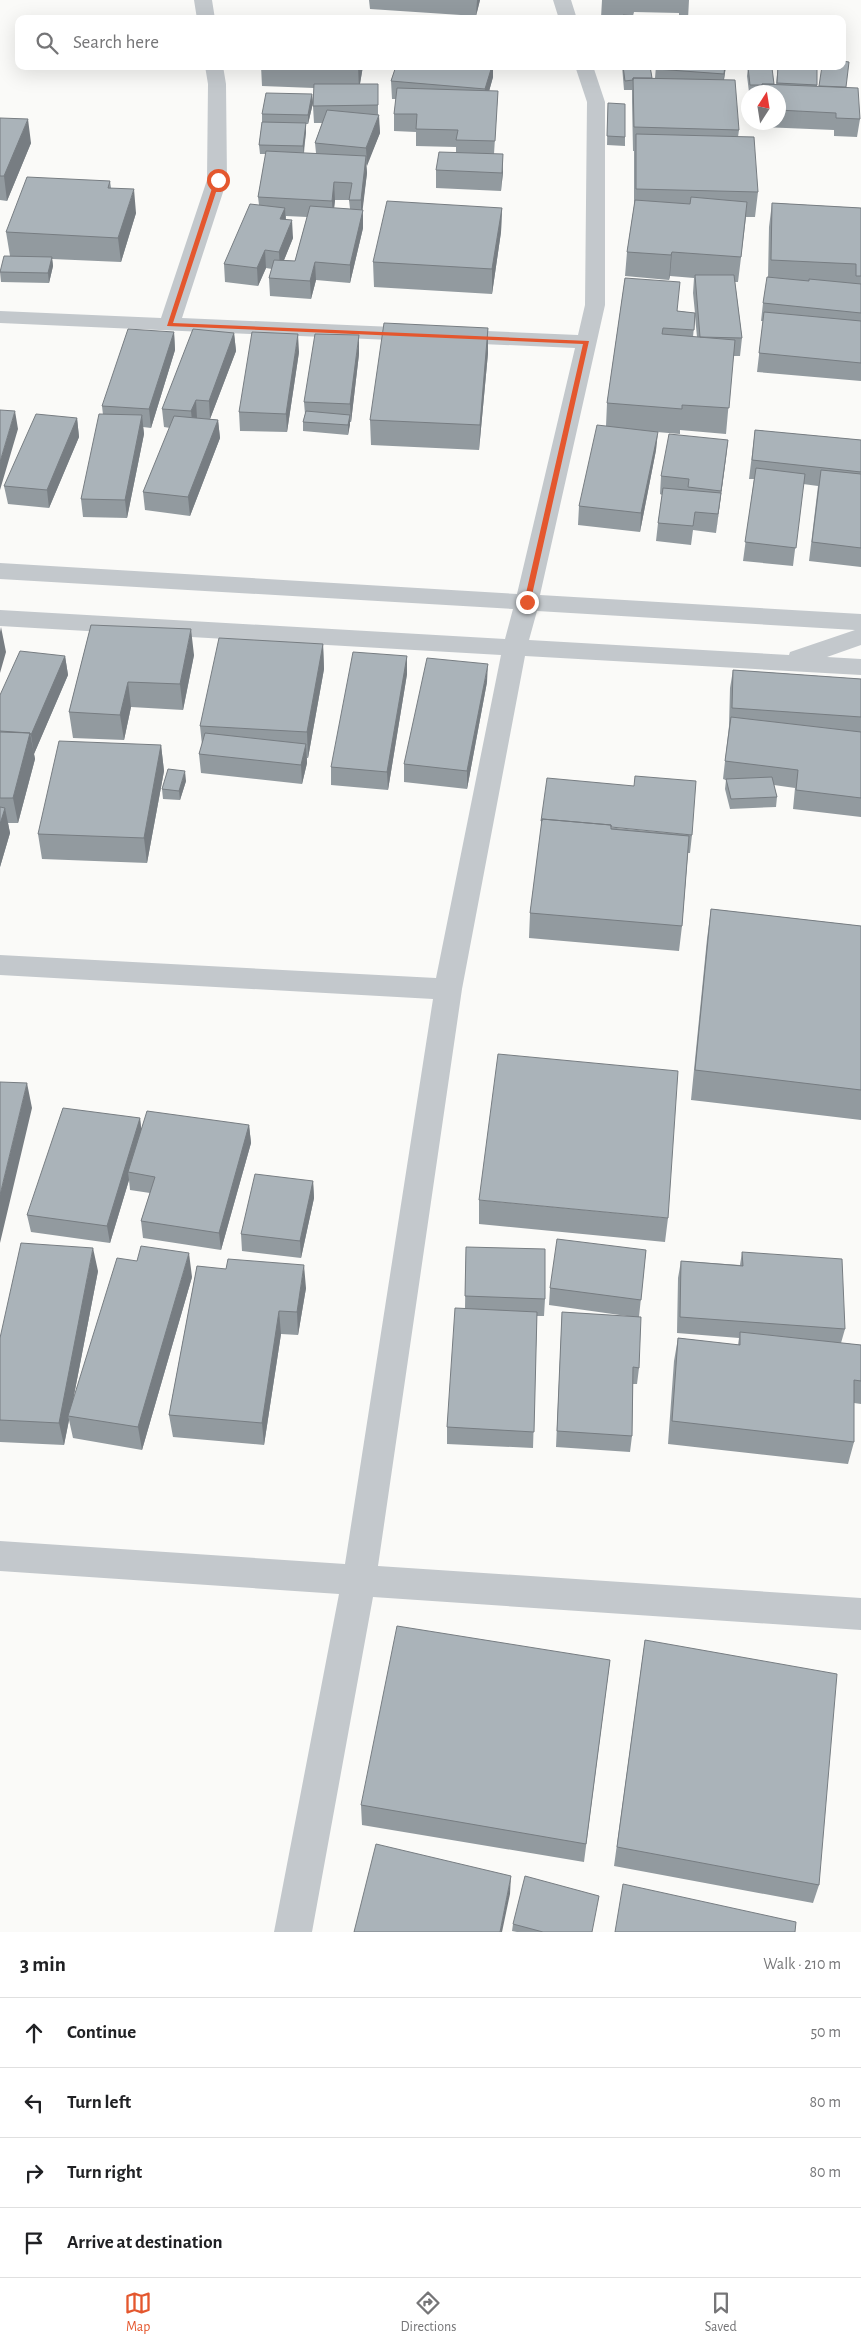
<!DOCTYPE html>
<meta charset="utf-8">
<style>
:root{--surface:#fff;--page:#f2f2f2;--text:#202124;--muted:#757577;--line:#e0e0e0;--accent:#e4572e}
body{margin:0;font-family:"Alegreya Sans",sans-serif;background:var(--page);color:var(--text)}
.compass{position:absolute;left:741px;top:85px;width:45px;height:45px;border-radius:50%;background:var(--surface);box-shadow:0 5px 20px #0002;rotate:12deg}
.stop{position:absolute;width:15px;height:15px;margin:-11px;border:4px solid #e4572e;border-radius:50%;background:#fff}
.stop.end{background:#e4572e;border-color:#fff;box-shadow:0 1px 5px #0008}
.list{margin:0;padding:0;list-style:none}
h2{display:flex;justify-content:space-between;align-items:center;height:65px;margin:0;padding:0 20px;font-size:21px}
h2 small{font-size:16px;font-weight:400;color:var(--muted)}
.list li{display:grid;grid-template-columns:32px 1fr auto;gap:15px;align-items:center;box-sizing:border-box;height:70px;padding:0 20px;border-top:1px solid var(--line)}
.list b{display:block;font-size:19px;white-space:nowrap}
.list em{font-size:16px;font-style:normal;color:var(--muted)}
.icon{flex:none;width:28px;height:28px;fill:none;stroke:currentColor;stroke-width:2;stroke-linecap:round;stroke-linejoin:round}
.map{position:relative;flex:none;width:861px;height:1932px;overflow:hidden}
.search{position:absolute;background:var(--surface);box-shadow:0 5px 20px #0002;left:15px;right:15px;top:15px;height:55px;display:flex;align-items:center;gap:12px;box-sizing:border-box;padding:0 18px;border-radius:10px;color:var(--muted);font-size:19px}
.sheet{height:345px;background:var(--surface)}
nav{display:flex;justify-content:space-around;align-items:center;box-sizing:border-box;height:70px;border-top:1px solid var(--line);background:var(--surface);font-size:14px;color:var(--muted)}
nav a{display:grid;justify-items:center;gap:2px}
nav .on{color:var(--accent)}
.map>svg:first-child{display:block}
</style>
<div class="map">
<svg width="861" height="1932" viewBox="0 0 861 1932">
<rect width="100%" height="100%" fill="#fafaf8"/>
<g fill="none" stroke-linecap="round" stroke-linejoin="round">
<path fill="#c3c8cc" fill-rule="evenodd" d="M194,0H212L215,19H197Z
M553,0H571L577,19H559Z
M205,66H223L226,84L227,180L182,318L578,335L585,305L587,102L575,66H593L605,102V305L540,595L861,614V645L827,657L861,659V675L525,656L462,989L378,1566L861,1598V1630L373,1597L312,1932H274L339,1594L0,1571V1541L345,1564L433,999L0,975V955L436,978L501,655L0,626V610L505,639L513,609L0,579V563L517,594L575,348L0,323V311L161,318L207,180L208,84ZM537,611L855,630L790,652L789,655L529,640Z"/>
</g>
<path fill="#929a9f" fill-rule="evenodd" d="M369,0H480L476,16L370,9Z
M602,0H689L688,19H679V13L634,12L633,16L622,19L601,18Z
M261,66H363L360,84H378V115L380,133L366,166L367,173L362,210L363,228L350,283L316,280L311,299L270,296L269,278L272,269L266,268L258,286L225,282L224,264L259,205L258,197L266,154H260L259,145L262,123V114L312,94L313,103L308,124H306V132L304,153H316L315,143L322,123H314L313,106L314,88L262,86ZM335,200H349L350,209L334,208ZM286,216L307,217L295,261L284,260L293,238L286,220Z
M396,66H493V77L489,91H498L494,154L503,172L501,191L436,188V170L456,152V147L416,146V132L394,131V114L396,99H392L391,81Z
M622,66H650L652,78H655L656,66H726L724,80L739,130L738,137L758,192L755,217H746L738,282H735L742,338L740,356H733L726,434L680,430V434L657,432L656,450L640,532L578,525L579,506L606,426L607,403L625,278L678,311L695,313L693,293L694,278L670,276L669,280L625,276L627,252L634,206V151H633L632,102V90H624ZM695,316L697,337H693Z
M778,66H817V86L846,87L860,119L857,137L834,136V130L760,127V122H778V92H749L747,76L748,67L774,84H776Z
M608,103L625,137V146L607,145Z
M0,118L31,143L7,201L0,200Z
M110,181L111,188L136,213L121,262L52,259L53,266L49,283L1,282L0,272L10,256L6,232Z
M772,203L861,208V381L757,372L763,321H761L763,303L768,278L769,227Z
M502,208L501,232L492,294L374,287L373,262Z
M488,328V353L479,450L371,445L370,420Z
M174,332L175,350L151,428L143,427L144,434L127,518L83,517L81,499L103,415L102,406Z
M234,333L236,351L210,419L218,420L220,438L190,516L145,510L143,492L170,428L164,427L162,409Z
M299,352L287,432L240,431L239,412Z
M359,354L351,422H350L348,435L303,431V422L305,414L304,402Z
M77,418L79,437L49,508L8,504L4,486Z
M755,430L861,440V567L809,561L818,486L803,484L793,566L743,561L754,479H749Z
M728,440L716,533L693,530L691,545L656,541L658,523L662,495L660,494L661,476Z
M91,625L194,655L183,710L131,707L124,740L73,738L69,712Z
M323,644L324,669L308,758H307V763L302,784L201,773L199,754L202,745L200,726Z
M65,656L68,675L34,754L35,759L18,823H8L10,833L0,867V695Z
M407,656V674L388,790L331,785V767Z
M733,670L861,679V817L793,809L795,788L774,785L777,797L776,807L730,809L725,789L726,780L723,779L729,726L730,688Z
M487,682L467,789L404,782V764Z
M161,745L164,771L147,863L42,859L38,834Z
M186,781L180,800L163,799L162,789Z
M541,821L692,835L690,853H688L682,926L679,951L529,938L530,913L541,831Z
M711,909L861,926V1120L691,1100L707,939Z
M140,1118L141,1129L249,1125L251,1143L221,1250L143,1238L141,1221L150,1193L130,1190L129,1180L110,1243L31,1232L27,1215Z
M313,1181L314,1198L301,1258L242,1251L241,1234Z
M479,1200L668,1218L665,1242L479,1224Z
M466,1247L545,1299L544,1316H537L533,1448L447,1444V1427L465,1308Z
M646,1250L639,1317V1368L637,1384H633L632,1436L630,1452L556,1447L562,1312L634,1317L549,1305L550,1288Z
M742,1252L845,1329L841,1343L861,1345V1404L854,1403V1442L848,1464L668,1444L674,1361L678,1338L738,1345L739,1338L677,1333L678,1278L681,1261L740,1265Z
M197,1266L306,1288L298,1335L281,1334L264,1445L173,1437L169,1415Z
M98,1271L73,1400L192,1277L142,1450L73,1438L69,1420L64,1445L0,1442V1338Z
M645,1640L819,1885L813,1903L614,1866Z
M610,1660L584,1862L362,1825L361,1805Z
M513,1924L592,1932H517L512,1931Z"/>
<path fill="#777d82" d="M477,0H480L476,16Z
M358,66H363L359,89Z
M492,66H493V77L485,106V89Z
M725,66H726L725,72L722,92Z
M378,84V118L379,115L380,133L367,166L366,148L378,118Z
M312,94L313,103L308,124V115Z
M28,119L31,143L7,201L4,176Z
M306,123V132L303,155V146Z
M503,154V172L501,191L502,173Z
M366,156L367,173L362,215L363,210V228L350,283V265L361,217V200Z
M334,182L335,200L333,218L332,201Z
M134,189L136,213L121,262L118,238Z
M285,208L286,226L280,219Z
M502,208L501,232L492,294V269Z
M292,220L293,238L280,270L279,252Z
M265,250L266,268L258,286L257,268Z
M672,252L670,276L669,280L671,255Z
M52,257L53,266L49,283L48,273Z
M315,262L316,280L311,299L310,281Z
M488,328V353L479,450L480,425Z
M174,332L175,350L151,428L149,409Z
M234,333L236,351L210,419L209,401Z
M298,334L299,352L287,432L286,414Z
M359,335V354L351,422L350,404Z
M196,400L197,418L193,430L191,411Z
M15,411L18,429L0,490V462Z
M142,415L144,434L127,518L125,500Z
M350,415V425L348,435V425Z
M77,418L79,437L49,508L47,490Z
M218,420L220,438L190,516L188,497Z
M658,432L656,450L640,532L641,513Z
M728,440L726,458L716,533L721,491Z
M1,627L6,652L0,673V632Z
M191,629L194,655L183,710L180,684Z
M323,644L324,669L308,758L307,732Z
M65,656L68,675L34,754L31,735Z
M407,656V674L388,790L387,772Z
M488,664L487,682L467,789V771Z
M128,682L131,707L124,740L120,715Z
M30,733L35,759L18,823L13,798Z
M306,744L307,763L302,784L301,765Z
M161,745L164,771L147,863L144,838Z
M185,771L186,781L180,800L179,791Z
M5,808L10,833L0,867V824Z
M27,1083L32,1108L0,1243V1195Z
M140,1118L142,1135L128,1172L129,1180L110,1243L107,1226Z
M249,1125L251,1143L221,1250L219,1233Z
M313,1181L314,1198L301,1258L300,1241Z
M93,1248L98,1271L70,1416H68L69,1420L64,1445L59,1423Z
M189,1253L192,1277L142,1450L138,1427Z
M304,1265L306,1288L298,1335L297,1312Z
M279,1311L281,1334L264,1445L262,1423Z
M511,1876L510,1894L502,1932H500Z"/>
<path fill="#aab3b9" stroke="#777d82" d="M623,15L671,19H622Z
M842,61L849,62L846,87L819,86L822,66H842Z
M396,66H492L485,89L391,81Z
M623,66H650L652,78H633V80L625,81Z
M656,66H725L724,74L656,69Z
M778,66H817V85L777,83Z
M748,67L772,68L774,84H762V85H750Z
M633,78L735,80L739,130L634,127Z
M314,84H378V105L313,106Z
M762,84L858,88L860,119L836,118V113L778,110V92H762Z
M397,88L498,91L495,141L456,140L458,130L416,129L417,114H394Z
M266,93L312,94L308,115L262,114Z
M608,103L625,104V137L607,136Z
M327,110L379,115L366,148L315,143Z
M0,118L28,119L4,176H0Z
M262,122L306,123L303,146L259,145Z
M636,134L754,137L758,192L636,189Z
M266,151L366,156L361,200H349L352,183L334,182L332,201L258,197Z
M439,152L503,154L502,173L436,170Z
M27,177L110,181L108,188L134,189L118,238L6,232Z
M691,197L747,202L741,257L672,252L671,255L627,252L635,200L690,204Z
M387,201L502,208L492,269L373,262Z
M772,203L861,208V276H856V264L771,260Z
M250,204L285,208L280,219L292,220L279,252L265,250L257,268L224,264Z
M310,206L363,210L350,265L315,262L310,281L269,278L274,260L295,261Z
M4,256L52,257L48,273L0,272Z
M695,275H734L742,338L700,337Z
M767,277L809,281V279L861,284V313L763,303Z
M625,278L680,282L677,311L695,313L694,330L663,328L662,334L735,340L729,408L682,405V409L607,403Z
M764,312L861,321V363L759,353Z
M384,323L488,328L480,425L370,420Z
M128,329L174,332L149,409L102,406Z
M193,329L234,333L209,401L196,400L191,411L162,409Z
M252,332L298,334L286,414L239,412Z
M315,334L359,335L350,404L304,402Z
M0,410L15,411L0,462Z
M306,411L350,415L348,425L303,422Z
M36,414L77,418L47,490L4,486Z
M99,414L142,415L125,500L81,499Z
M174,416L218,420L188,497L143,492Z
M597,425L658,432L641,513L579,506Z
M755,430L861,440V472L752,460Z
M669,434L728,440L721,491L688,487L689,479L661,476Z
M756,468L805,474L796,548L745,542Z
M821,470L861,474V548L812,542Z
M663,488L721,493L718,514L695,512L693,526L658,523Z
M91,625L191,629L180,684L128,682L120,715L69,712Z
M219,638L323,644L307,732L200,726Z
M20,651L65,656L31,735L30,733L0,731V695Z
M353,652L407,656L387,772L331,767Z
M427,658L488,664L467,771L404,764Z
M733,670L861,679V717L732,708Z
M731,717L861,732V798L796,790L798,770L725,761Z
M0,732L30,733L13,798H0Z
M205,733L306,744L301,765L199,754Z
M59,741L161,745L144,838L38,834Z
M168,769L185,771L179,791L162,789Z
M635,776L696,781L692,835L611,827V825L542,819V821H541L547,778L634,786Z
M772,777L777,797L731,799L726,779Z
M0,807L5,808L0,824Z
M542,819L611,825V829L689,836L682,926L530,913Z
M711,909L861,926V1090L695,1070Z
M498,1054L678,1071L668,1218L479,1200Z
M0,1082L27,1083L0,1195Z
M63,1108L140,1118L107,1226L27,1215Z
M147,1111L249,1125L219,1233L141,1221L155,1177L128,1172Z
M255,1174L313,1181L300,1241L241,1234Z
M557,1239L646,1250L641,1300L550,1288Z
M21,1243L93,1248L59,1423L0,1420V1338Z
M141,1246L189,1253L138,1427L68,1416L117,1258L137,1261Z
M466,1247L545,1249V1299L465,1296Z
M742,1252L842,1259L845,1329L680,1317L681,1261L743,1266Z
M228,1259L304,1265L297,1312L279,1311L262,1423L169,1415L197,1266L226,1269Z
M455,1308L537,1312L534,1432L447,1427Z
M562,1312L641,1317L639,1368L633,1367L632,1436L557,1431Z
M740,1332L861,1345V1381L854,1380V1442L672,1421L678,1338L740,1345Z
M397,1626L610,1660L586,1844L361,1805Z
M645,1640L837,1674L819,1885L617,1847Z
M376,1844L511,1876L500,1932H354Z
M525,1876L599,1896L592,1932H543L513,1924Z
M623,1884L796,1922L795,1932H615Z"/>
<path fill="#e4572e" d="M215,179L220,180L173,323L589,341L530,604L524,602L583,344L167,326Z"/>
</svg>
<svg class="compass" viewBox="-18 -18 36 36"><path d="M0-13l5 13h-10z" fill="#e53935"/><path d="M0 13l5-13h-10z" fill="#757577"/></svg>
<div class="stop" style="left:218px;top:180px"></div>
<div class="stop end" style="left:527px;top:602px"></div>
<div class="search"><svg class="icon" aria-label="search" viewBox="0 0 24 24"><circle cx="10" cy="10" r="6"/><path d="M15 15l6 6"/></svg>Search here</div>
</div>
<section class="sheet">
<h2>3 min<small>Walk · 210 m</small></h2>
<ul class="list">
<li><svg class="icon" aria-label="ahead" viewBox="0 0 24 24"><path d="M12 20V5M6 11l6-6 6 6"/></svg><div><b>Continue</b></div><em>50 m</em></li>
<li><svg class="icon" aria-label="left" viewBox="0 0 24 24"><path d="M17 20v-9H6M10 6l-5 5 5 5"/></svg><div><b>Turn left</b></div><em>80 m</em></li>
<li><svg class="icon" aria-label="right" viewBox="0 0 24 24"><path d="M7 20v-9h11M14 6l5 5-5 5"/></svg><div><b>Turn right</b></div><em>80 m</em></li>
<li><svg class="icon" aria-label="arrive" viewBox="0 0 24 24"><path d="M6 21V4h12l-3 4 3 4H6"/></svg><div><b>Arrive at destination</b></div></li>
</ul>
</section>
<nav>
<a class="on"><svg class="icon" aria-label="map" viewBox="0 0 24 24"><path d="M3 6l6-2 6 2 6-2v14l-6 2-6-2-6 2zM9 4v14M15 6v14"/></svg>Map</a>
<a><svg class="icon" aria-label="directions" viewBox="0 0 24 24"><path d="M12 3l9 9-9 9-9-9zM9 14v-3h6M13 9l2 2-2 2"/></svg>Directions</a>
<a><svg class="icon" aria-label="saved" viewBox="0 0 24 24"><path d="M7 4h10v16l-5-4-5 4z"/></svg>Saved</a>
</nav>
